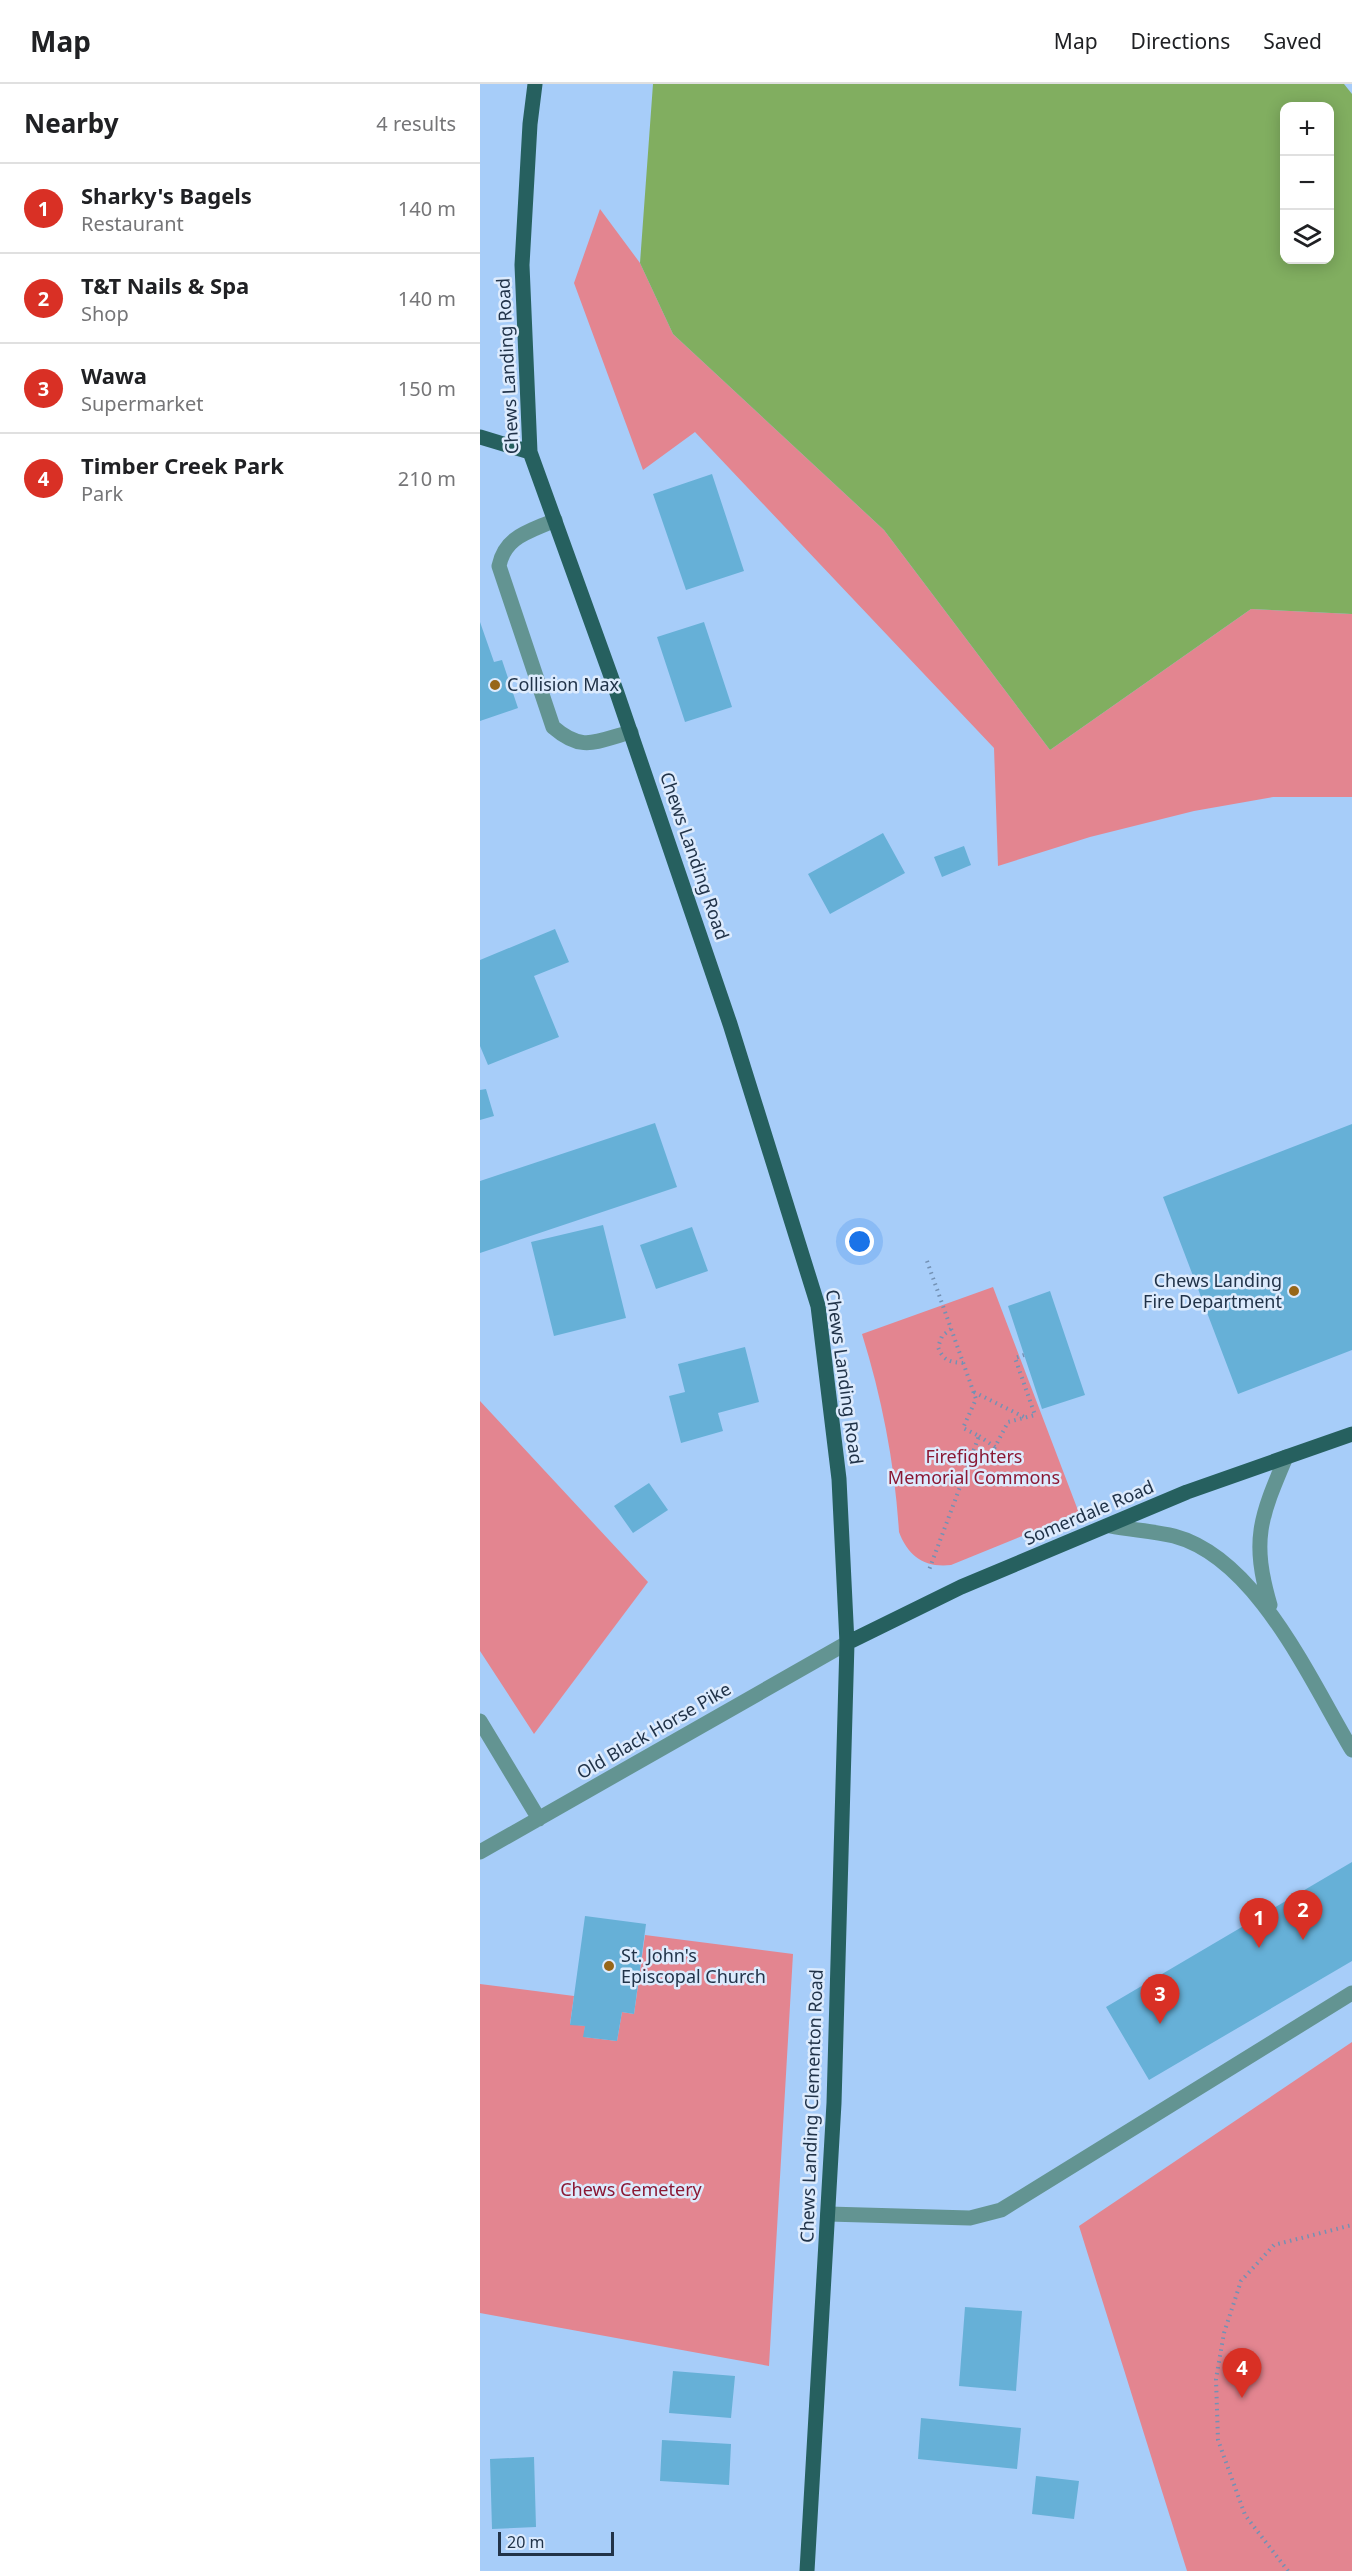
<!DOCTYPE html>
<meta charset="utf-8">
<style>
:root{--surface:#fff;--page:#f2f2f2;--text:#202124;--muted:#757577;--line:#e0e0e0;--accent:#d93025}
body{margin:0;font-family:"Noto Sans",sans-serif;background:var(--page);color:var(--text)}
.controls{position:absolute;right:18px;top:18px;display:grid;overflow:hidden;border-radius:12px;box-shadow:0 3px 15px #0003}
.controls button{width:54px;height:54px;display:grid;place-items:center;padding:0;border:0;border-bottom:2px solid var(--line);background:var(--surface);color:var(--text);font:30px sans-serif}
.scale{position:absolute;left:18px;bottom:15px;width:116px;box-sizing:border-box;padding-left:6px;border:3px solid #213349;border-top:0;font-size:16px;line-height:21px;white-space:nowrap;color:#213349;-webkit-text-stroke:4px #ddebfd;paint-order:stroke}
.you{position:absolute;left:380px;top:1158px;width:21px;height:21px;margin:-15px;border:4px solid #fff;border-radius:50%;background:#1a73e8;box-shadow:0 0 0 9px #1a73e833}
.badge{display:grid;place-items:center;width:39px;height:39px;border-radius:50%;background:var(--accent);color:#fff;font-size:20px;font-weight:700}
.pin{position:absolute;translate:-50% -50px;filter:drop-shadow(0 2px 3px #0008)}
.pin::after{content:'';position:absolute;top:32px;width:21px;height:18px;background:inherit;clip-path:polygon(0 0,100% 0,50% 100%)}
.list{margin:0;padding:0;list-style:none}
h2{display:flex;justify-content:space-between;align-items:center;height:78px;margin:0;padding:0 24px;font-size:26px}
h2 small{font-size:20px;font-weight:400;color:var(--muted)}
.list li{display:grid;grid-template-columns:39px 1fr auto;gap:18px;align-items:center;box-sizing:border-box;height:90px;padding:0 24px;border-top:2px solid var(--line)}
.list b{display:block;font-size:22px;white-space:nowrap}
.list p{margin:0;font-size:20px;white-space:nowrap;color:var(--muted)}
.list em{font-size:20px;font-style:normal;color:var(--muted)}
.icon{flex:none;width:33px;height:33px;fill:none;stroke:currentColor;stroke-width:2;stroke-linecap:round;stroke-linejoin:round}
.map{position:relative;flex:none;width:872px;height:2487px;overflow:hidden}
header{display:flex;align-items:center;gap:36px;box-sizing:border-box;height:84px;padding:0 30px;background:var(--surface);border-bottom:2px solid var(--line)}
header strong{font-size:28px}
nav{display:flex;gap:33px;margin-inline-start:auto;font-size:21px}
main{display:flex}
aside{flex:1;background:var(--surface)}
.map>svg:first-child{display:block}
</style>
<header>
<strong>Map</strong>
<nav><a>Map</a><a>Directions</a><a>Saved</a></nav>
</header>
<main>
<aside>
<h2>Nearby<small>4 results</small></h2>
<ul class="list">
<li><span class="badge">1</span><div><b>Sharky's Bagels</b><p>Restaurant</p></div><em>140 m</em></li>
<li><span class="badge">2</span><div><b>T&amp;T Nails &amp; Spa</b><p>Shop</p></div><em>140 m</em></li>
<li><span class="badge">3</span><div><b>Wawa</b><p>Supermarket</p></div><em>150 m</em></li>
<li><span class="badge">4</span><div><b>Timber Creek Park</b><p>Park</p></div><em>210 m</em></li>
</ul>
</aside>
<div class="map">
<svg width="872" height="2487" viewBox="0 0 872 2487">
<rect width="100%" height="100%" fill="#a7cdf9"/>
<path fill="#e38590" d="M120,125L160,179L193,250L404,446L570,666L771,525L872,530V713H793L714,727L610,753L518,782L514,664L215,348L163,386L94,199Z
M513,1203L599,1429L471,1481C444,1484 428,1472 419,1448C415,1381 402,1314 382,1250Z
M0,1317L168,1498L54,1650L0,1567Z
M165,1851L313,1870L289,2282L0,2229V1900L94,1912L90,1940L105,1942L104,1953L137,1957L142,1928L154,1930Z
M872,1958V2487H707L599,2142Z"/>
<path fill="#81ae60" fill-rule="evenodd" d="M173,0H864L872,10V530L771,525L570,666L404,446L193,250L160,179ZM804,22H850V176H804Z"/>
<path fill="#66b0d7" d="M232,390L264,487L206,506L173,410Z
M0,538L14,578L22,576L38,624L0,637Z
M224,538L252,623L205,638L177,553Z
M403,749L425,789L350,830L328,790Z
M484,762L491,781L462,793L454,773Z
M75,845L89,878L54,892L79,953L8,981L0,962V876Z
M6,1005L14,1032L0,1036V1006Z
M175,1039L197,1103L0,1169V1097Z
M872,1040V1266L758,1310L683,1113Z
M123,1141L146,1234L74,1252L51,1158Z
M212,1143L228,1187L176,1205L160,1161Z
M570,1207L605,1311L562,1325L528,1222Z
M265,1263L279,1318L238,1329L243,1347L201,1359L189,1312L205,1308L198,1280Z
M169,1399L188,1426L153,1449L134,1422Z
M872,1778V1877L669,1996L626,1923Z
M105,1832L166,1840L154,1930L142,1928L137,1957L103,1953L105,1942L90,1941Z
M485,2223L542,2227L536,2307L479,2302Z
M193,2287L255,2292L251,2334L189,2329Z
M441,2334L541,2344L537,2385L438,2375Z
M182,2356L251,2360L249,2401L180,2397Z
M54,2373L56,2443L12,2445L10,2375Z
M556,2392L599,2397L594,2435L552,2430Z"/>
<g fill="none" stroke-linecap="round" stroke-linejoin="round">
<path stroke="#7391b4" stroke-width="4" stroke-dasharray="1.5 4.5" stroke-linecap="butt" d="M447,1177L496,1315L483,1344L499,1352L449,1486
M471,1245L462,1252L458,1263C463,1276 469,1278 483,1279
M494,1308L546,1334
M499,1352L515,1363L528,1338L555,1331L535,1274L544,1271
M808,2487L765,2431L738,2356L736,2295L744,2249L761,2197L794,2161L872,2141"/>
<path stroke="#639492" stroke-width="15" d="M75,436C49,448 25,452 19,482L73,643C103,669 116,657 151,648
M630,1442C651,1446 673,1447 694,1452C777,1474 830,1596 872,1666
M790,1521C771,1456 780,1434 806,1373
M0,1637L59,1735
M0,1768L367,1559
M348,2130L490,2134L521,2126L872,1909"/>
<path stroke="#26605f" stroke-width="15" d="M55,0L50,40L42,181L50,368L137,609L250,940L338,1222L359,1395L367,1559L354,2019L327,2487
M0,353L50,368
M367,1559L481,1503L707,1408L872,1350"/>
</g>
<g fill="#976618" stroke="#ddebfd" stroke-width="2">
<circle cx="15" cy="601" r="6"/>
<circle cx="814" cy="1207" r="6"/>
<circle cx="129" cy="1882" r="6"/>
</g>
<g text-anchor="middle" stroke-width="5" stroke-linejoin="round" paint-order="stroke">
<g font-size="18" fill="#213349" stroke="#ddebfd">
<text transform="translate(28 282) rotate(-93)" y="6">Chews Landing Road</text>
<text transform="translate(214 772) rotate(71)" y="6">Chews Landing Road</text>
<text transform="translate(364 1293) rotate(82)" y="6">Chews Landing Road</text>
<text transform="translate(609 1429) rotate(-23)" y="6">Somerdale Road</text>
<text transform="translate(174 1647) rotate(-30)" y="6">Old Black Horse Pike</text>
<text transform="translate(332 2022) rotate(-88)" y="6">Chews Landing Clementon Road</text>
</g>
<g font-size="18" fill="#213349" stroke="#ddebfd" text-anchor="start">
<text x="27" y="607">Collision Max</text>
<text x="802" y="1203" text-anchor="end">Chews Landing<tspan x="802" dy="21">Fire Department</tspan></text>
<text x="141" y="1878">St. John's<tspan x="141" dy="21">Episcopal Church</tspan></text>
</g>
<g font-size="18" fill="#8a1834" stroke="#ddebfd">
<text x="494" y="1379">Firefighters<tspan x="494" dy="21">Memorial Commons</tspan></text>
<text x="151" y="2112">Chews Cemetery</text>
</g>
</g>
</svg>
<div class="controls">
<button>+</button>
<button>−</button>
<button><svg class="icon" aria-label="layers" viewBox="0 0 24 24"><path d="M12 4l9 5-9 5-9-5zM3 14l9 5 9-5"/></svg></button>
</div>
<div class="scale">20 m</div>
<div class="you"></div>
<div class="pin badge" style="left:779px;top:1864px">1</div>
<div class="pin badge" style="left:823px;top:1856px">2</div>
<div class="pin badge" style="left:680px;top:1940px">3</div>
<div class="pin badge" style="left:762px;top:2314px">4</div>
</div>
</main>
